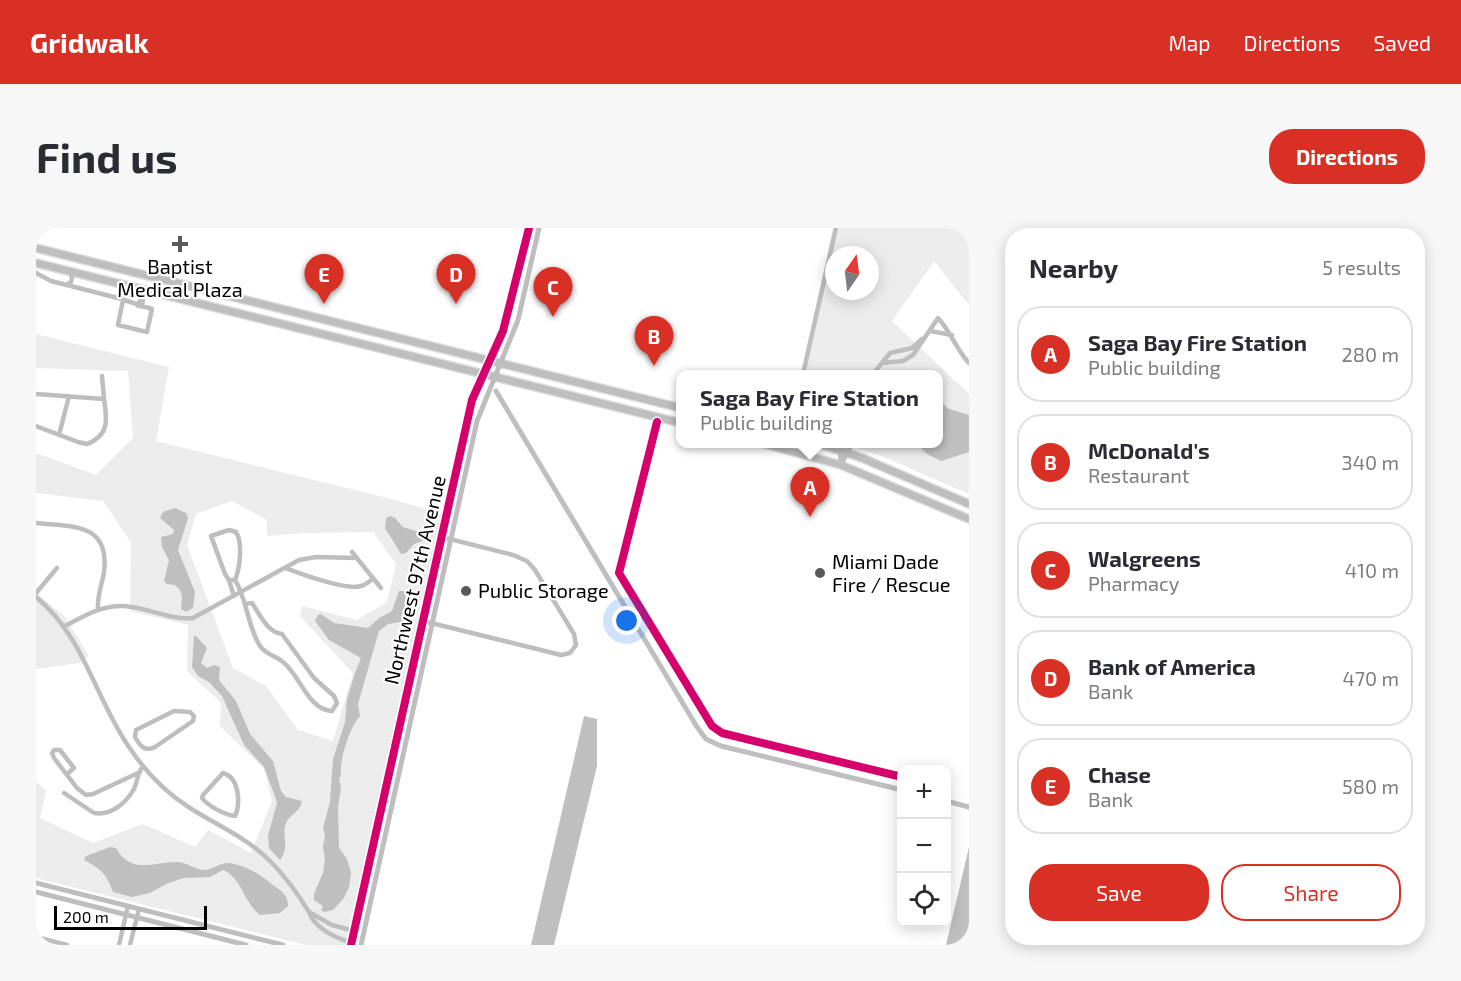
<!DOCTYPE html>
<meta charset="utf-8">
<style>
:root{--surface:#fff;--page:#f7f7f7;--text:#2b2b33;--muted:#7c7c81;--line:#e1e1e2;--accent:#d93025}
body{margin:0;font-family:"Exo 2",sans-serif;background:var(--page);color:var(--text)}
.controls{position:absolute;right:18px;bottom:18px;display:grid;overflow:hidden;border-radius:12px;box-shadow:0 3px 15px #0003}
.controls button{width:54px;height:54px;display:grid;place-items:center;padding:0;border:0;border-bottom:2px solid var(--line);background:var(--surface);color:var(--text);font:30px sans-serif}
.compass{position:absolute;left:789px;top:18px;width:54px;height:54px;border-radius:50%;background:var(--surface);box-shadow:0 3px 15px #0003;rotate:14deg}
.scale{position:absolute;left:18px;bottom:15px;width:153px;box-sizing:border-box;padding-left:6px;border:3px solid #000;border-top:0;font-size:16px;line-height:21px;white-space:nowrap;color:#000;-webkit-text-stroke:4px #fff;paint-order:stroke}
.you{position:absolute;left:591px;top:393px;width:21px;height:21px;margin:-15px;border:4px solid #fff;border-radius:50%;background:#1a73e8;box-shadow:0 0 0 9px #1a73e833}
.badge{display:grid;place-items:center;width:39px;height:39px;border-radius:50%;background:var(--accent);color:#fff;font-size:20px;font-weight:700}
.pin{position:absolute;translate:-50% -50px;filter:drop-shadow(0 2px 3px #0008)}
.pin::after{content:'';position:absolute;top:32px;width:21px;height:18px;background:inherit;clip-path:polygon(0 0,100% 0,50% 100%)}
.popup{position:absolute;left:640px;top:142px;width:267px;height:78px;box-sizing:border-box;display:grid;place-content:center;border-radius:12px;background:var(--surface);filter:drop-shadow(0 2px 4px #0005);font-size:20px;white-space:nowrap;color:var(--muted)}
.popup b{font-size:22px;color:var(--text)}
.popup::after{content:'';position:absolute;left:50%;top:100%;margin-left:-12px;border:12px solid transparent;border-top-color:var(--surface)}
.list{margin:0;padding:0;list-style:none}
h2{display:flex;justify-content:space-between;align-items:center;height:78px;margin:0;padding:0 24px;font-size:26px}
h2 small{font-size:20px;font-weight:400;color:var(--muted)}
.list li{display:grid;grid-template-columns:39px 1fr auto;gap:18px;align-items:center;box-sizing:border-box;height:96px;margin:0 12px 12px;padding:0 12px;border:2px solid var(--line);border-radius:24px}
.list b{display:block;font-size:22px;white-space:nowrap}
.list p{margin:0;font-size:20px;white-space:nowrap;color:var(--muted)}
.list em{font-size:20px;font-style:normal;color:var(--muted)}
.actions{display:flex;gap:12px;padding:18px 24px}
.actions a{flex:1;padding:14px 0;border:2px solid var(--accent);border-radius:24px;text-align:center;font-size:21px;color:var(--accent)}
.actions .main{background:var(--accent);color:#fff}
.icon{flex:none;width:33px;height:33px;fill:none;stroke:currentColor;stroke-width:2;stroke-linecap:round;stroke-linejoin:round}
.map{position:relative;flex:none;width:933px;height:717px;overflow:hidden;border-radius:24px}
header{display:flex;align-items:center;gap:36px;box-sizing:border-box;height:84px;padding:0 30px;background:var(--accent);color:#fff}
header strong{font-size:28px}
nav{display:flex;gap:33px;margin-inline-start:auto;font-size:21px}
.intro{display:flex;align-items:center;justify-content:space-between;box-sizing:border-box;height:144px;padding:0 36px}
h1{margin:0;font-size:42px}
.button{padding:15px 27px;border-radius:24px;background:var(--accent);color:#fff;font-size:21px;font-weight:700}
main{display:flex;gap:36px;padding:0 36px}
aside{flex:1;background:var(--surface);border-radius:24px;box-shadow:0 3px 15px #0003}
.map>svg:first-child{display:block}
</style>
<header>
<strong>Gridwalk</strong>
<nav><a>Map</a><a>Directions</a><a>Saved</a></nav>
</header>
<div class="intro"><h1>Find us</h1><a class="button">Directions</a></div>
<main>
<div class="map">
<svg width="933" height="717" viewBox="0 0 933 717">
<rect width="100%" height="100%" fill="#fff"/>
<path fill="#ececec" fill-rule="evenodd" d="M797,0H933V77L898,33L856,93L933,166V266L843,227L809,216H903V146H765ZM798,27H834V63H798Z
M0,106L133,139L120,213L355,271L407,286L311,717H270L0,650V553L10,563L4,590L57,615L107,596L159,619L172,602L215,625L236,573L228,541L184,498L185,475L151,443L152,397L94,383L95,315L67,273L0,265V225L60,247L97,210L92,143L0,140ZM196,273L231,292V308L268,305L337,304L360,336L351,374L321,392L266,378L264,388L317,445L297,513L262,502L230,458L197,440L151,317L160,286Z
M0,364L29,389L53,428L43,435L0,441Z"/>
<path fill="#bfbfbf" d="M903,173L913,181L933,187V224L905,233L891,226L881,216H903Z
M139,280L150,285L152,290L142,322L159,364L157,380L150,384L145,381L146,368L144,362L139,357L131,356L128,353L133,332L126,319L125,309L137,306L138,302L124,290L127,284Z
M354,288L359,290L367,299L390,306L392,311L378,316L370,325L365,326L349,300L350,290Z
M363,363H368L369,366L373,387L370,393L352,396L343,403L322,476L324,488C313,500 303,534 305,548L303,550L305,560L302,579L303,620L311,631L315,645L313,659L308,670L297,682L288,684L285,682L287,678L278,672V666L287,645L289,631L287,619L289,607L287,600L294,574L297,531L309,494L311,471L319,445L325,430L293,412L279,393L282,387L285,386L298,395L332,400L343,390L356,383Z
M158,408H160L171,420L165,435L171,440L178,437L184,439L183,452L200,473L214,506L237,533L245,563L250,569L266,573C265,583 256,585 251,593C244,606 255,617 244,632L233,620L232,607L241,575L240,571L228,539L208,517L186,468L173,454L162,448L156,439Z
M548,488L561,491V538L518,717H495Z
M74,619L80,620C96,648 118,633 143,634C152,635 160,642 169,642C177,641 184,635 191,635C209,636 224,647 237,657C246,663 252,667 252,678L244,685L224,687C208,675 206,650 187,642L174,649L148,650L130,656L114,665L96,669L77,664C70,645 66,642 48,632L50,628Z
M933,619V717H910Z"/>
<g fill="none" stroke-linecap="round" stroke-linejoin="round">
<path stroke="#bfbfbf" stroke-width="5" d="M460,163L661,499L670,511L685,518L866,562
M910,573L933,579"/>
<g stroke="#dbdbdb" stroke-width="10">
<path id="primary" d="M0,20L645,180
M0,35L645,195
M729,216L805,237L933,291
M784,216L826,230L933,276"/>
</g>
<path stroke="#bebebe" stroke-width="4.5" d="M0,45L15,53L82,70L116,81L111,104L82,97L87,72
M30,57L35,54L36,49L34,43
M102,78L108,62
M106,79L108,62
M894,103L916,107
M846,135L867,133L877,127L902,90C915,104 920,121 933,135
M767,146L800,0
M837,146L854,125L876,120L886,111
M66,148L68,171
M0,166L68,171C71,191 74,207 51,216L42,214L0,198
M23,207L33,168
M805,236L804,222L806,216
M805,237L816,216
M0,295C36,299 74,294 68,344C66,357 61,367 62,381
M193,302L200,304C207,315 204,340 199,352H193L189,346L175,308Z
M316,324L345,360
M249,340C265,346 310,363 325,358C330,357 333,354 337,350
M193,352L198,368
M199,352C212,373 211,398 224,418C229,426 240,428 247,434C264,447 272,482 296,483L301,475L298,468L278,450L246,406C232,405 224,387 216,375L209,376
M0,365L21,340
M0,369C48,408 59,470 93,519C109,543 130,565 154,580C182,598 210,609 234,633C248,647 262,666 273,684C275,688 276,692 280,695C289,705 303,711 316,715
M387,393L525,427L534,425L540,417L538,406L499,342L491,333L477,327L406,309
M29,398C50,387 71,374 96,379C117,382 136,392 157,390L263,332L280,329L321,330
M138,483L154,484L158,488L157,493L119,519C109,524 104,518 99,509L100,502Z
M187,545C203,549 205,575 199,588C189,587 172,578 166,570L167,567Z
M31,546L38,540L24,522H18L16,525L18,530L41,560L50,567L57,566L102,545
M28,565L58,585C75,588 90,575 98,561C102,552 101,546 107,538
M273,684L296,697L318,703
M0,709L31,717
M83,717L92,678
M94,717L103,681"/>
<path stroke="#bebebe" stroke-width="5" d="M0,655L247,717
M0,664L210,717
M315,717L436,172L467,103L493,0
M325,717L441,193L482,92L503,0"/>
<use href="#primary" stroke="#bebebe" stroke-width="7"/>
<g stroke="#fff" stroke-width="11">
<path id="cycleway" d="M621,194L583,345L676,498L686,505L866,549
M315,717L436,172L467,103L493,0"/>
</g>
<use href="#cycleway" stroke="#d6006c" stroke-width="8"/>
</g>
<g fill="#595959" stroke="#fff" stroke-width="2">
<path d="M141 7h6v6h6v6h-6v6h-6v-6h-6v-6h6z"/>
<circle cx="784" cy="345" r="6"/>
<circle cx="430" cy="363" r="6"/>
</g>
<g text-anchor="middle" stroke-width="4.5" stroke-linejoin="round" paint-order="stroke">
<g font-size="20" fill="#000" stroke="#fff" text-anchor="start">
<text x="144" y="46" text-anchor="middle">Baptist<tspan x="144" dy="23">Medical Plaza</tspan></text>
<text x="796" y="341">Miami Dade<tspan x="796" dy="23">Fire / Rescue</tspan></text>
<text x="442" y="370">Public Storage</text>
</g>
<g font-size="20" fill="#000" stroke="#fff">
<text transform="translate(379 352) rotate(-77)" y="7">Northwest 97th Avenue</text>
</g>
</g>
</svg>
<div class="controls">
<button>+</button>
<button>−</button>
<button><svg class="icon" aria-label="locate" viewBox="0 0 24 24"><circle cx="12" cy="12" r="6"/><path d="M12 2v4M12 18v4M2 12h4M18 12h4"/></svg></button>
</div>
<svg class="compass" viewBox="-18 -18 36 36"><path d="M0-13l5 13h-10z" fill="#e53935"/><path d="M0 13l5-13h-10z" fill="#7c7c81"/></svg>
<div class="scale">200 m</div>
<div class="you"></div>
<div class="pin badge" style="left:774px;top:289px">A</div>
<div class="popup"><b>Saga Bay Fire Station</b>Public building</div>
<div class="pin badge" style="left:618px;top:138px">B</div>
<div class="pin badge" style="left:517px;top:89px">C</div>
<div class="pin badge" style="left:420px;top:76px">D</div>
<div class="pin badge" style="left:288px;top:76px">E</div>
</div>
<aside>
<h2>Nearby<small>5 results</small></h2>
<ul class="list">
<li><span class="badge">A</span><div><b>Saga Bay Fire Station</b><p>Public building</p></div><em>280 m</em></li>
<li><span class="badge">B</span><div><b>McDonald's</b><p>Restaurant</p></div><em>340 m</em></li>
<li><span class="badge">C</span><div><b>Walgreens</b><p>Pharmacy</p></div><em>410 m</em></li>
<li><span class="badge">D</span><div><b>Bank of America</b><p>Bank</p></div><em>470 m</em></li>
<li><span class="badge">E</span><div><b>Chase</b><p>Bank</p></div><em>580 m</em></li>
</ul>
<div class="actions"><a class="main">Save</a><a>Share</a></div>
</aside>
</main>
